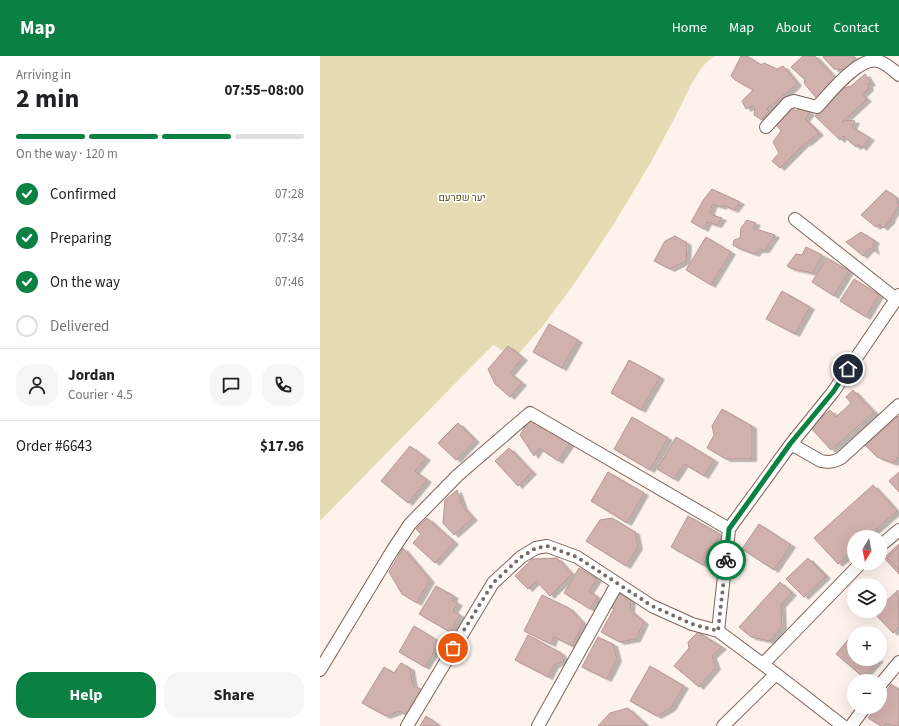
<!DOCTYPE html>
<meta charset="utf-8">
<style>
:root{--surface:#fff;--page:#f6f6f6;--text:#202124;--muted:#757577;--line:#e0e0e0;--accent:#0b8043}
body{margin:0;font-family:"Source Sans 3",Heebo,sans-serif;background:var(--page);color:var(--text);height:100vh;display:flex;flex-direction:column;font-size:15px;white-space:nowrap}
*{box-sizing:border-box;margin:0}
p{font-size:13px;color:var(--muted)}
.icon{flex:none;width:22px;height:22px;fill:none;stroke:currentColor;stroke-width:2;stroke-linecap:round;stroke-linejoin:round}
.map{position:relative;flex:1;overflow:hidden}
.side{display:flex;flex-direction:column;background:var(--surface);width:320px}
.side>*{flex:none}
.needle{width:26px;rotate:190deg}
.controls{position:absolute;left:527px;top:474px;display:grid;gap:8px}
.controls a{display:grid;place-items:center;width:40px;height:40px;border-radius:50%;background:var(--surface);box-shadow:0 4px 16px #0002;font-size:20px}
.pin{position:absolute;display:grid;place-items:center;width:34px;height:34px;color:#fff;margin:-17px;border:2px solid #fff;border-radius:50%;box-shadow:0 1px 4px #0007}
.courier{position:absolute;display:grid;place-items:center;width:40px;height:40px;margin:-20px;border:3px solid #0b8043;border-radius:50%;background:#fff;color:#222;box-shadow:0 1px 5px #0007}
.headline em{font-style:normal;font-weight:700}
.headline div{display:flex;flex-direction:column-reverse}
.headline{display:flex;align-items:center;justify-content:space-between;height:68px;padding:0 16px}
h1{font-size:26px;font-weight:700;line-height:30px}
.bar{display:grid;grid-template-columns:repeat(4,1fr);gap:6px 4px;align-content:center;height:48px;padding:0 16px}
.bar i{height:5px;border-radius:3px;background:var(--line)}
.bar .on{background:var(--accent)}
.bar p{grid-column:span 4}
.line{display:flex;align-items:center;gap:10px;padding:0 16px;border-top:1px solid var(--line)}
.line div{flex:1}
.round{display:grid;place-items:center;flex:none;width:42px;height:42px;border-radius:16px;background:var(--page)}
ol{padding:0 16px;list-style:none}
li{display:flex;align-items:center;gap:12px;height:44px}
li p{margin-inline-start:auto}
li .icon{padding:4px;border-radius:50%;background:var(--accent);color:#fff;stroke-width:4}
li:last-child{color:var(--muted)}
li i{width:22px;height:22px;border:2px solid var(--line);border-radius:50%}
.cta{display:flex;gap:8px;margin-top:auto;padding:8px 16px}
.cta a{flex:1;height:46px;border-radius:16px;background:var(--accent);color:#fff;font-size:16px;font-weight:700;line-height:46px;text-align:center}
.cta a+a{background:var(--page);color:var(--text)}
header{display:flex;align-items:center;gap:24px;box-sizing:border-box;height:56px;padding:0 20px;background:var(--accent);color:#fff}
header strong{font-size:19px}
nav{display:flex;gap:22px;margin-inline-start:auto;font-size:14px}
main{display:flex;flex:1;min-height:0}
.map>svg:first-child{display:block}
</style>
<header>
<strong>Map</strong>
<nav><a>Home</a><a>Map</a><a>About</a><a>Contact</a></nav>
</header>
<main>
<section class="side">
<div class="headline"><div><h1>2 min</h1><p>Arriving in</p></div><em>07:55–08:00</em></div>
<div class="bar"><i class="on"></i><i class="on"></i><i class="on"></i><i></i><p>On the way · 120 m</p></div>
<ol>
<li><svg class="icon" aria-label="check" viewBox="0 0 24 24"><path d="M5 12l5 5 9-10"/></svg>Confirmed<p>07:28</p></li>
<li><svg class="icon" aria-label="check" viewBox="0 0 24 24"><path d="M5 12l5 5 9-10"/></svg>Preparing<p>07:34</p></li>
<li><svg class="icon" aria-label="check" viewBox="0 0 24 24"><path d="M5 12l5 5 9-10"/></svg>On the way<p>07:46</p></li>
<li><i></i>Delivered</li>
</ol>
<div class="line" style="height:72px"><a class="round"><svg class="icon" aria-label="person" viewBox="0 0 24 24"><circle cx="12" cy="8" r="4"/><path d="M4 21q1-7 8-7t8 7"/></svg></a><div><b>Jordan</b><p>Courier · 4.5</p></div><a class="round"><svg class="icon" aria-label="chat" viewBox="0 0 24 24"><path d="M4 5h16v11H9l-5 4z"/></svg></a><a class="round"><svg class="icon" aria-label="phone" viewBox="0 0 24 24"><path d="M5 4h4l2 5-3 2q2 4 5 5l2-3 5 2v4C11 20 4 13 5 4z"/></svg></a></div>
<div class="line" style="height:52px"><div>Order #6643</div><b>$17.96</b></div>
<div class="cta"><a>Help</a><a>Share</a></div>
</section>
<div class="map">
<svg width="579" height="670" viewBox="0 0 579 670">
<defs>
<filter id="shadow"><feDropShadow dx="4.5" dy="2.5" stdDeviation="0" flood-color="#0004"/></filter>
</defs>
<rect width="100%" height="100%" fill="#fef2ec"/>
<path fill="#e5dcb3" d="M 0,0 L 394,0 L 382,11 L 372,27 L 354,63 L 331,106 L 295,166 L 257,224 L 222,271 L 195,302 L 173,289 L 0,465 Z"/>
<path fill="#d1b1ae" stroke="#b69794" filter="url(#shadow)" d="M 421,0 L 427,0 L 441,9 L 444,7 L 457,13 L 463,10 L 477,27 L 474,31 L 447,53 L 449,55 L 442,64 L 434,59 L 435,52 L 432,50 L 426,53 L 422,45 L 433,34 L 415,24 L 411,20 Z
M 483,0 L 495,0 L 516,23 L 497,43 L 484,27 L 485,24 L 471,11 Z
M 504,0 L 533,0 L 536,2 L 525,14 L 514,13 L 503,1 Z
M 545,18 L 551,27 L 548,28 L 549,32 L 542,39 L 547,43 L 522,66 L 528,64 L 535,65 L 532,71 L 550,82 L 542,92 L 539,89 L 536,91 L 523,80 L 520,84 L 495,60 L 501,53 L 504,53 L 520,33 L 531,30 Z
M 482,50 L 490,57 L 485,63 L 499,77 L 487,87 L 485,87 L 460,112 L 452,105 L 459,97 L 453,86 L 461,75 L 455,67 L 471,52 L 476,55 Z
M 392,133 L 420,146 L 414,154 L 403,149 L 402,151 L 393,148 L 390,155 L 392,159 L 402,162 L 397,169 L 387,166 L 384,173 L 371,166 L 384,143 Z
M 566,134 L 578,143 L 577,147 L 579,149 L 570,163 L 571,164 L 563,172 L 559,168 L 556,171 L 541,159 Z
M 427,164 L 436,167 L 433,172 L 455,179 L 445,194 L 438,194 L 435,198 L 418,192 L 413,189 L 414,184 L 420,182 L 421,172 Z
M 541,176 L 555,185 L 553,189 L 555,196 L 550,192 L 543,200 L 526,186 Z
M 355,180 L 367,187 L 366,205 L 350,213 L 334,205 L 345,185 Z
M 386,181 L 411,196 L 391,229 L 366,214 Z
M 486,191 L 502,199 L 493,217 L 470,212 L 467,210 L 476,198 L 482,199 Z
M 507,202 L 529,215 L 514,240 L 492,226 Z
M 534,223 L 559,239 L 546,261 L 520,245 Z
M 462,235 L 490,251 L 475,278 L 446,263 Z
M 229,268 L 258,284 L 242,312 L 213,296 Z
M 188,290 L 203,302 L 190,317 L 202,327 L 190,341 L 175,328 L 168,313 Z
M 309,304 L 340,321 L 321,354 L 291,337 Z
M 533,334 L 554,356 L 511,394 L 490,371 L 510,354 L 516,361 L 531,347 L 526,341 Z
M 402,353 L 432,370 L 432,403 L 406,403 L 387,392 L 394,379 L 392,370 Z
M 578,360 L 579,362 L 579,401 L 573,407 L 557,401 L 545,389 Z
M 211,361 L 250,387 L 238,405 L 219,392 L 214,400 L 200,379 Z
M 312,361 L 348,382 L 330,414 L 294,393 Z
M 138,367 L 155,384 L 136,404 L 118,387 Z
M 356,381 L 394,404 L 384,420 L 364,408 L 354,423 L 337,413 Z
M 90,390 L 106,402 L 95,415 L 107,424 L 88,447 L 61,425 Z
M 189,392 L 212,416 L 198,430 L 175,405 Z
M 288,416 L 324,437 L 307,467 L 271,445 Z
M 579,416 L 579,436 L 569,425 Z
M 553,429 L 577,455 L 548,481 L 534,481 L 534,494 L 518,508 L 494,482 Z
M 137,434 L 143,451 L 153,462 L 134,479 L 123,467 L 125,444 Z
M 368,460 L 400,478 L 383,509 L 351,491 Z
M 107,462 L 134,486 L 115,507 L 93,487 L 101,478 L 96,473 Z
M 292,462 L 315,476 L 318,491 L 306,510 L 266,485 L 280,464 Z
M 439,468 L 471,489 L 454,514 L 422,493 Z
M 579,488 L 579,518 L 564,502 Z
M 579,491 L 579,514 L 567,502 Z
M 83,492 L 110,524 L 97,547 L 82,538 L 69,516 Z
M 237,502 L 252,518 L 230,540 L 216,525 L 208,533 L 195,520 L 212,503 Z
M 488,502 L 506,520 L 484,541 L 466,523 Z
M 259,512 L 277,523 L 269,535 L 278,541 L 270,553 L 244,537 Z
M 460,526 L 472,537 L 461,549 L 462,570 L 450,585 L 431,581 L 419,571 Z
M 116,530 L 134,540 L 132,544 L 138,547 L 133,555 L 140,559 L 130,576 L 99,558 Z
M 578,534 L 579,571 L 573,577 L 554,557 L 556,555 L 560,555 L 560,551 Z
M 297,536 L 311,544 L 310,554 L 324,566 L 316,583 L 300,586 L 281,576 L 294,553 L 289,550 Z
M 222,539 L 249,552 L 263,567 L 252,590 L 234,581 L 231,588 L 204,575 Z
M 94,570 L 120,586 L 105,611 L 79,596 Z
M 378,576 L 402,591 L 392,600 L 396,611 L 379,631 L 354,610 L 369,592 L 368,586 Z
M 533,578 L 534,603 L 559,603 L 543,621 L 516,598 Z
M 208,579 L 241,597 L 244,605 L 234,609 L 228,621 L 195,604 Z
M 278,581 L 293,588 L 297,603 L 287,623 L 262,611 Z
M 81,607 L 90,612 L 93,629 L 102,634 L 86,659 L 79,655 L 66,660 L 42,647 L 64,611 L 74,617 Z
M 330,610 L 364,630 L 351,652 L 337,660 L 310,645 Z
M 571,628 L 579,634 L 579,670 L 572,670 L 567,667 L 564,670 L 561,670 L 548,662 L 556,651 L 560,651 L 560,645 Z
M 308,652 L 327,670 L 278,670 L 290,657 Z
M 106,660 L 120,670 L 100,670 Z"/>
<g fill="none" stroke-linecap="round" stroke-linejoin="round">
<defs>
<path id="minor" d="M 446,71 L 468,47 L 474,45 L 497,51 C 509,38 539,0 558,5 C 566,7 573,14 579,19
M 475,163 L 576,243
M 471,388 L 501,405 C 509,407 514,406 521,402 L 579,349
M 560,490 L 579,474
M 398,575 L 409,473 L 471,388 L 513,336 L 579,239
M 443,608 L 541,507
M 0,614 L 72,495 L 90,468 L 138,419 L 210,357 L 409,473
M 560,629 L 579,606
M 87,670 L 173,527 L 201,501 L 216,492 L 227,490 L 257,501 L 332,550 L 372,568 L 398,575 L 456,618 L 523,670
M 218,670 L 297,528
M 403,670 L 456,618
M 531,670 L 545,651"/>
</defs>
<use href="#minor" stroke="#7d6458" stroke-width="14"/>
<use href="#minor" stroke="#fff" stroke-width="12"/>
</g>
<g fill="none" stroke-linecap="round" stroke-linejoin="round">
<path stroke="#766b65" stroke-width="4" stroke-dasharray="0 7.2" d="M 133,592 L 173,527 L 201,501 L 216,492 L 227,490 L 257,501 L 332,550 L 372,568 L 398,575 L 406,504"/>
<path stroke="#0b8043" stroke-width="5" d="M 406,504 L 409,473 L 470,388 L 513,336 L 528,313"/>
</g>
<g text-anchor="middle" stroke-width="3.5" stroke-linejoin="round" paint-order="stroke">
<g font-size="10" fill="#584d13" stroke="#fff">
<text x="142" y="145">יער שפרעם</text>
</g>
</g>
</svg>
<div class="controls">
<a><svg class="needle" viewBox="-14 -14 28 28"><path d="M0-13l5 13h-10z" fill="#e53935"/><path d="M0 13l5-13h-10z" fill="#757577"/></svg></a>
<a><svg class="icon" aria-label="layers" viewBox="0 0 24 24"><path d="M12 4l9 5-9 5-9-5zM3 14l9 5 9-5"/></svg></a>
<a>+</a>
<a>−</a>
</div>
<div class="pin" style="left:133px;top:592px;background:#ea580c"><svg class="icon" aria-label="bag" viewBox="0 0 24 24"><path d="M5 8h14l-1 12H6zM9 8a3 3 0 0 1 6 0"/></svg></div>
<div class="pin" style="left:528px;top:313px;background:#1f2937"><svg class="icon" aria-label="home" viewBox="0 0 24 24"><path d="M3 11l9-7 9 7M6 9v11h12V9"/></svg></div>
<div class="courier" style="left:406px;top:504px"><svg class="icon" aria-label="bike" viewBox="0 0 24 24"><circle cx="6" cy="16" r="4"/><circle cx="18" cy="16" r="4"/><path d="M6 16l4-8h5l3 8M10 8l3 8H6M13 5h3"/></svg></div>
</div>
</main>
